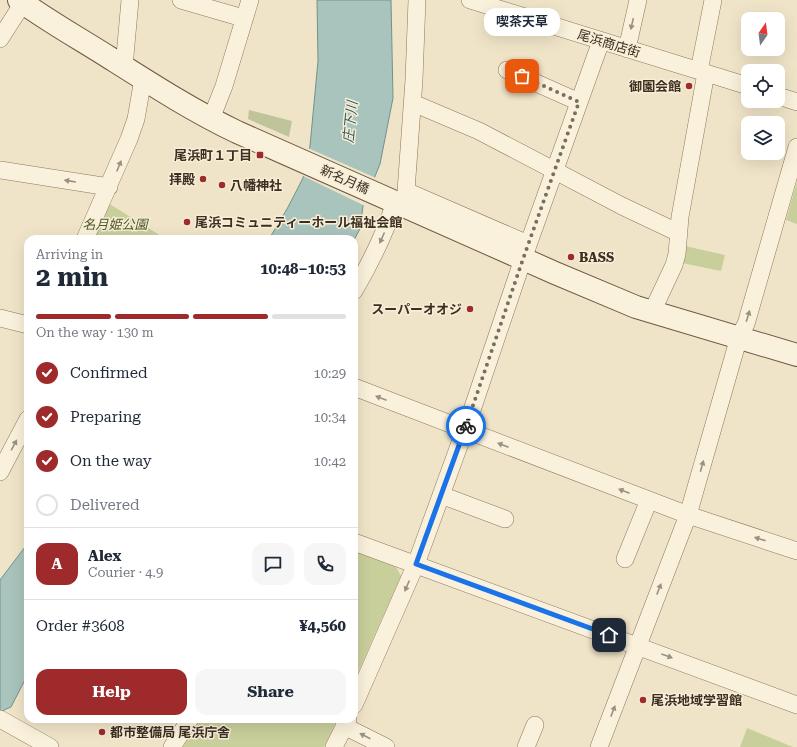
<!DOCTYPE html>
<meta charset="utf-8">
<style>
:root{--surface:#fff;--page:#f6f6f7;--text:#1f2937;--muted:#747a83;--line:#e0e1e3;--accent:#9e2a2b}
body{margin:0;font-family:"Roboto Serif","Noto Sans JP",serif;background:var(--page);color:var(--text);height:100vh;display:flex;flex-direction:column;font-size:15px;white-space:nowrap}
*{box-sizing:border-box;margin:0}
p{font-size:13px;color:var(--muted)}
.icon{flex:none;width:22px;height:22px;fill:none;stroke:currentColor;stroke-width:2;stroke-linecap:round;stroke-linejoin:round}
.map{position:relative;flex:1;overflow:hidden}
.drawer{position:absolute;left:24px;top:235px;width:334px;height:488px;display:flex;flex-direction:column;background:var(--surface);border-radius:12px;box-shadow:0 4px 16px #0002}
.drawer>*{flex:none}
.needle{width:26px;rotate:14deg}
.controls{position:absolute;left:741px;top:12px;display:grid;gap:8px}
.controls a{display:grid;place-items:center;width:44px;height:44px;border-radius:8px;background:var(--surface);box-shadow:0 4px 16px #0002;font-size:20px}
.pin{position:absolute;display:grid;place-items:center;width:34px;height:34px;color:#fff;margin:-17px;border-radius:8px;box-shadow:0 2px 6px #0006}
.courier{position:absolute;display:grid;place-items:center;width:40px;height:40px;margin:-20px;border:3px solid #1a73e8;border-radius:50%;background:#fff;color:#222;box-shadow:0 1px 5px #0007}
.bubble{position:absolute;height:28px;border-radius:12px;background:var(--surface);box-shadow:0 4px 16px #0002;font-size:13px;font-weight:700;line-height:28px;text-align:center}
.headline em{font-style:normal;font-weight:700}
.headline div{display:flex;flex-direction:column-reverse}
.headline{display:flex;align-items:center;justify-content:space-between;height:68px;padding:0 12px}
h1{font-size:26px;font-weight:700;line-height:30px}
.bar{display:grid;grid-template-columns:repeat(4,1fr);gap:6px 4px;align-content:center;height:48px;padding:0 12px}
.bar i{height:5px;border-radius:3px;background:var(--line)}
.bar .selected{background:var(--accent)}
.bar p{grid-column:span 4}
.line{display:flex;align-items:center;gap:10px;padding:0 12px;border-top:1px solid var(--line)}
.line div{flex:1}
.round{display:grid;place-items:center;flex:none;width:42px;height:42px;border-radius:12px;background:var(--page)}
ol{padding:0 12px;list-style:none}
li{display:flex;align-items:center;gap:12px;height:44px}
li p{margin-inline-start:auto}
li .icon{padding:4px;border-radius:50%;background:var(--accent);color:#fff;stroke-width:4}
li:last-child{color:var(--muted)}
li i{width:22px;height:22px;border:2px solid var(--line);border-radius:50%}
.primary-button{display:flex;gap:8px;margin-top:auto;padding:8px 12px}
.primary-button a{flex:1;height:46px;border-radius:12px;background:var(--accent);color:#fff;font-size:16px;font-weight:700;line-height:46px;text-align:center}
.primary-button a+a{background:var(--page);color:var(--text)}
.map>svg:first-child{display:block}
</style>
<div class="map">
<svg width="797" height="747" viewBox="0 0 797 747">
<rect width="100%" height="100%" fill="#f0e4c8"/>
<path fill="#c9cf9b" d="M 797,182 L 797,224 L 786,220 Z
M 108,203 L 166,239 L 94,239 Z
M 685,246 L 725,255 L 721,271 L 682,263 Z
M 354,551 L 396,567 L 401,576 L 354,681 Z
M 201,719 L 337,719 L 324,747 L 183,747 Z
M 747,728 L 793,747 L 740,747 Z"/>
<path fill="#bfc49a" d="M 249,110 L 292,121 L 289,137 L 248,119 Z"/>
<path fill="#a9c4bc" stroke="#6f938a" d="M 317,0 L 391,0 L 393,98 L 380,164 L 363,206 L 360,229 L 354,240 L 269,239 L 287,209 L 303,178 L 310,146 L 318,61 Z
M 28,543 L 28,674 L 11,707 L 4,710 L 0,715 L 0,580 Z"/>
<path fill="#f0e4c8" d="M 308,148 L 376,178 L 365,206 L 301,175 Z"/>
<g fill="none" stroke-linecap="round" stroke-linejoin="round">
<defs>
<path id="street" d="M 181,0 L 243,18
M 417,0 L 414,80 L 406,191 L 528,244
M 470,0 L 748,86
M 0,39 L 23,3
M 627,49 L 638,0
M 124,67 L 130,0
M 507,70 L 579,102
M 699,71 L 713,0
M 778,96 L 797,102
M 413,103 L 479,131 L 622,206 L 679,233
M 211,119 L 224,86 L 250,0
M 0,170 L 109,187
M 85,239 L 129,139 L 136,119 L 143,79
M 354,291 C 371,262 385,234 395,202
M 652,312 L 674,265 L 677,254 L 680,217 L 706,73
M 0,318 L 28,325
M 354,387 L 688,515 L 797,551
M 0,472 L 28,419
M 441,495 L 505,519
M 354,542 L 797,705
M 625,559 L 649,500
M 354,705 L 416,564 L 472,410 L 523,259 L 601,41
M 0,719 L 50,747
M 344,726 L 386,747
M 172,747 L 190,719
M 334,747 L 348,719
M 526,747 L 535,725
M 599,747 L 688,515 L 739,337 L 746,324 L 797,147"/>
<path id="secondary" d="M 19,0 C 48,21 80,39 110,58 C 151,84 193,111 237,132 L 555,273 L 636,307 L 797,355"/>
</defs>
<use href="#street" stroke="#8d765c" stroke-width="18"/>
<use href="#secondary" stroke="#6f573f" stroke-width="24"/>
<use href="#street" stroke="#faf1dc" stroke-width="17"/>
<use href="#secondary" stroke="#faf1dc" stroke-width="22"/>
</g>
<defs><path id="oneway-solid" d="M-6-.8H1V-3.2L6.5 0L1 3.2V.8H-6Z"/></defs>
<g fill="#9c907e">
<use href="#oneway-solid" transform="translate(632 24) rotate(103)"/>
<use href="#oneway-solid" transform="translate(119 166) rotate(-68)"/>
<use href="#oneway-solid" transform="translate(70 181) rotate(-171)"/>
<use href="#oneway-solid" transform="translate(382 238) rotate(114)"/>
<use href="#oneway-solid" transform="translate(748 316) rotate(-73)"/>
<use href="#oneway-solid" transform="translate(381 398) rotate(-159)"/>
<use href="#oneway-solid" transform="translate(14 445) rotate(-62)"/>
<use href="#oneway-solid" transform="translate(503 445) rotate(-159)"/>
<use href="#oneway-solid" transform="translate(702 466) rotate(-74)"/>
<use href="#oneway-solid" transform="translate(624 491) rotate(-159)"/>
<use href="#oneway-solid" transform="translate(760 539) rotate(-162)"/>
<use href="#oneway-solid" transform="translate(407 586) rotate(113)"/>
<use href="#oneway-solid" transform="translate(659 589) rotate(-69)"/>
<use href="#oneway-solid" transform="translate(667 656) rotate(20)"/>
<use href="#oneway-solid" transform="translate(613 711) rotate(-69)"/>
<use href="#oneway-solid" transform="translate(365 736) rotate(-153)"/>
</g>
<g fill="none" stroke-linecap="round" stroke-linejoin="round">
<path stroke="#7c6e5b" stroke-width="4" stroke-dasharray="0 7.2" d="M 466,426 L 523,259 L 579,102 L 522,76"/>
<path stroke="#1a73e8" stroke-width="5" d="M 466,426 L 416,564 L 609,635"/>
</g>
<g fill="#9e2a2b" stroke="#f7eed8" stroke-width="1.5">
<circle cx="689" cy="86" r="4"/>
<rect x="256" y="151" width="8" height="8" rx="2"/>
<circle cx="203" cy="179" r="4"/>
<circle cx="222" cy="185" r="4"/>
<circle cx="187" cy="222" r="4"/>
<circle cx="571" cy="257" r="4"/>
<circle cx="470" cy="309" r="4"/>
<circle cx="643" cy="700" r="4"/>
<circle cx="102" cy="732" r="4"/>
</g>
<g text-anchor="middle" stroke-width="3" stroke-linejoin="round" paint-order="stroke">
<g font-size="13" fill="#3d2e20" stroke="#f7eed8">
<text transform="translate(609 43) rotate(17)" y="5">尾浜商店街</text>
<text transform="translate(345 179) rotate(24)" y="5">新名月橋</text>
</g>
<g font-size="13" font-weight="bold" fill="#3d2e20" stroke="#f7eed8" text-anchor="start">
<text x="681" y="91" text-anchor="end">御園会館</text>
<text x="252" y="160" text-anchor="end">尾浜町１丁目</text>
<text x="195" y="184" text-anchor="end">拝殿</text>
<text x="230" y="190">八幡神社</text>
<text x="195" y="227">尾浜コミュニティーホール福祉会館</text>
<text x="579" y="262">BASS</text>
<text x="462" y="314" text-anchor="end">スーパーオオジ</text>
<text x="651" y="705">尾浜地域学習館</text>
<text x="110" y="737">都市整備局 尾浜庁舎</text>
</g>
<g font-size="13" font-style="italic" fill="#4d5a26" stroke="#f7eed8">
<text x="115" y="229">名月姫公園</text>
</g>
<g font-size="14" font-style="italic" fill="#2f5d5a" stroke="#f7eed8">
<text transform="translate(350 122) rotate(-84)" y="5">庄下川</text>
</g>
</g>
</svg>
<div class="controls">
<a><svg class="needle" viewBox="-14 -14 28 28"><path d="M0-13l5 13h-10z" fill="#e53935"/><path d="M0 13l5-13h-10z" fill="#747a83"/></svg></a>
<a><svg class="icon" aria-label="locate" viewBox="0 0 24 24"><circle cx="12" cy="12" r="6"/><path d="M12 2v4M12 18v4M2 12h4M18 12h4"/></svg></a>
<a><svg class="icon" aria-label="layers" viewBox="0 0 24 24"><path d="M12 4l9 5-9 5-9-5zM3 14l9 5 9-5"/></svg></a>
</div>
<div class="pin" style="left:522px;top:76px;background:#ea580c"><svg class="icon" aria-label="bag" viewBox="0 0 24 24"><path d="M5 8h14l-1 12H6zM9 8a3 3 0 0 1 6 0"/></svg></div>
<div class="pin" style="left:609px;top:635px;background:#1f2937"><svg class="icon" aria-label="home" viewBox="0 0 24 24"><path d="M3 11l9-7 9 7M6 9v11h12V9"/></svg></div>
<div class="courier" style="left:466px;top:426px"><svg class="icon" aria-label="bike" viewBox="0 0 24 24"><circle cx="6" cy="16" r="4"/><circle cx="18" cy="16" r="4"/><path d="M6 16l4-8h5l3 8M10 8l3 8H6M13 5h3"/></svg></div>
<div class="bubble" style="left:484px;top:8px;width:76px">喫茶天草</div>
<section class="drawer">
<div class="headline"><div><h1>2 min</h1><p>Arriving in</p></div><em>10:48–10:53</em></div>
<div class="bar"><i class="selected"></i><i class="selected"></i><i class="selected"></i><i></i><p>On the way · 130 m</p></div>
<ol>
<li><svg class="icon" aria-label="check" viewBox="0 0 24 24"><path d="M5 12l5 5 9-10"/></svg>Confirmed<p>10:29</p></li>
<li><svg class="icon" aria-label="check" viewBox="0 0 24 24"><path d="M5 12l5 5 9-10"/></svg>Preparing<p>10:34</p></li>
<li><svg class="icon" aria-label="check" viewBox="0 0 24 24"><path d="M5 12l5 5 9-10"/></svg>On the way<p>10:42</p></li>
<li><i></i>Delivered</li>
</ol>
<div class="line" style="height:72px"><b class="round" style="background:var(--accent);color:#fff">A</b><div><b>Alex</b><p>Courier · 4.9</p></div><a class="round"><svg class="icon" aria-label="chat" viewBox="0 0 24 24"><path d="M4 5h16v11H9l-5 4z"/></svg></a><a class="round"><svg class="icon" aria-label="phone" viewBox="0 0 24 24"><path d="M5 4h4l2 5-3 2q2 4 5 5l2-3 5 2v4C11 20 4 13 5 4z"/></svg></a></div>
<div class="line" style="height:52px"><div>Order #3608</div><b>¥4,560</b></div>
<div class="primary-button"><a>Help</a><a>Share</a></div>
</section>
</div>
